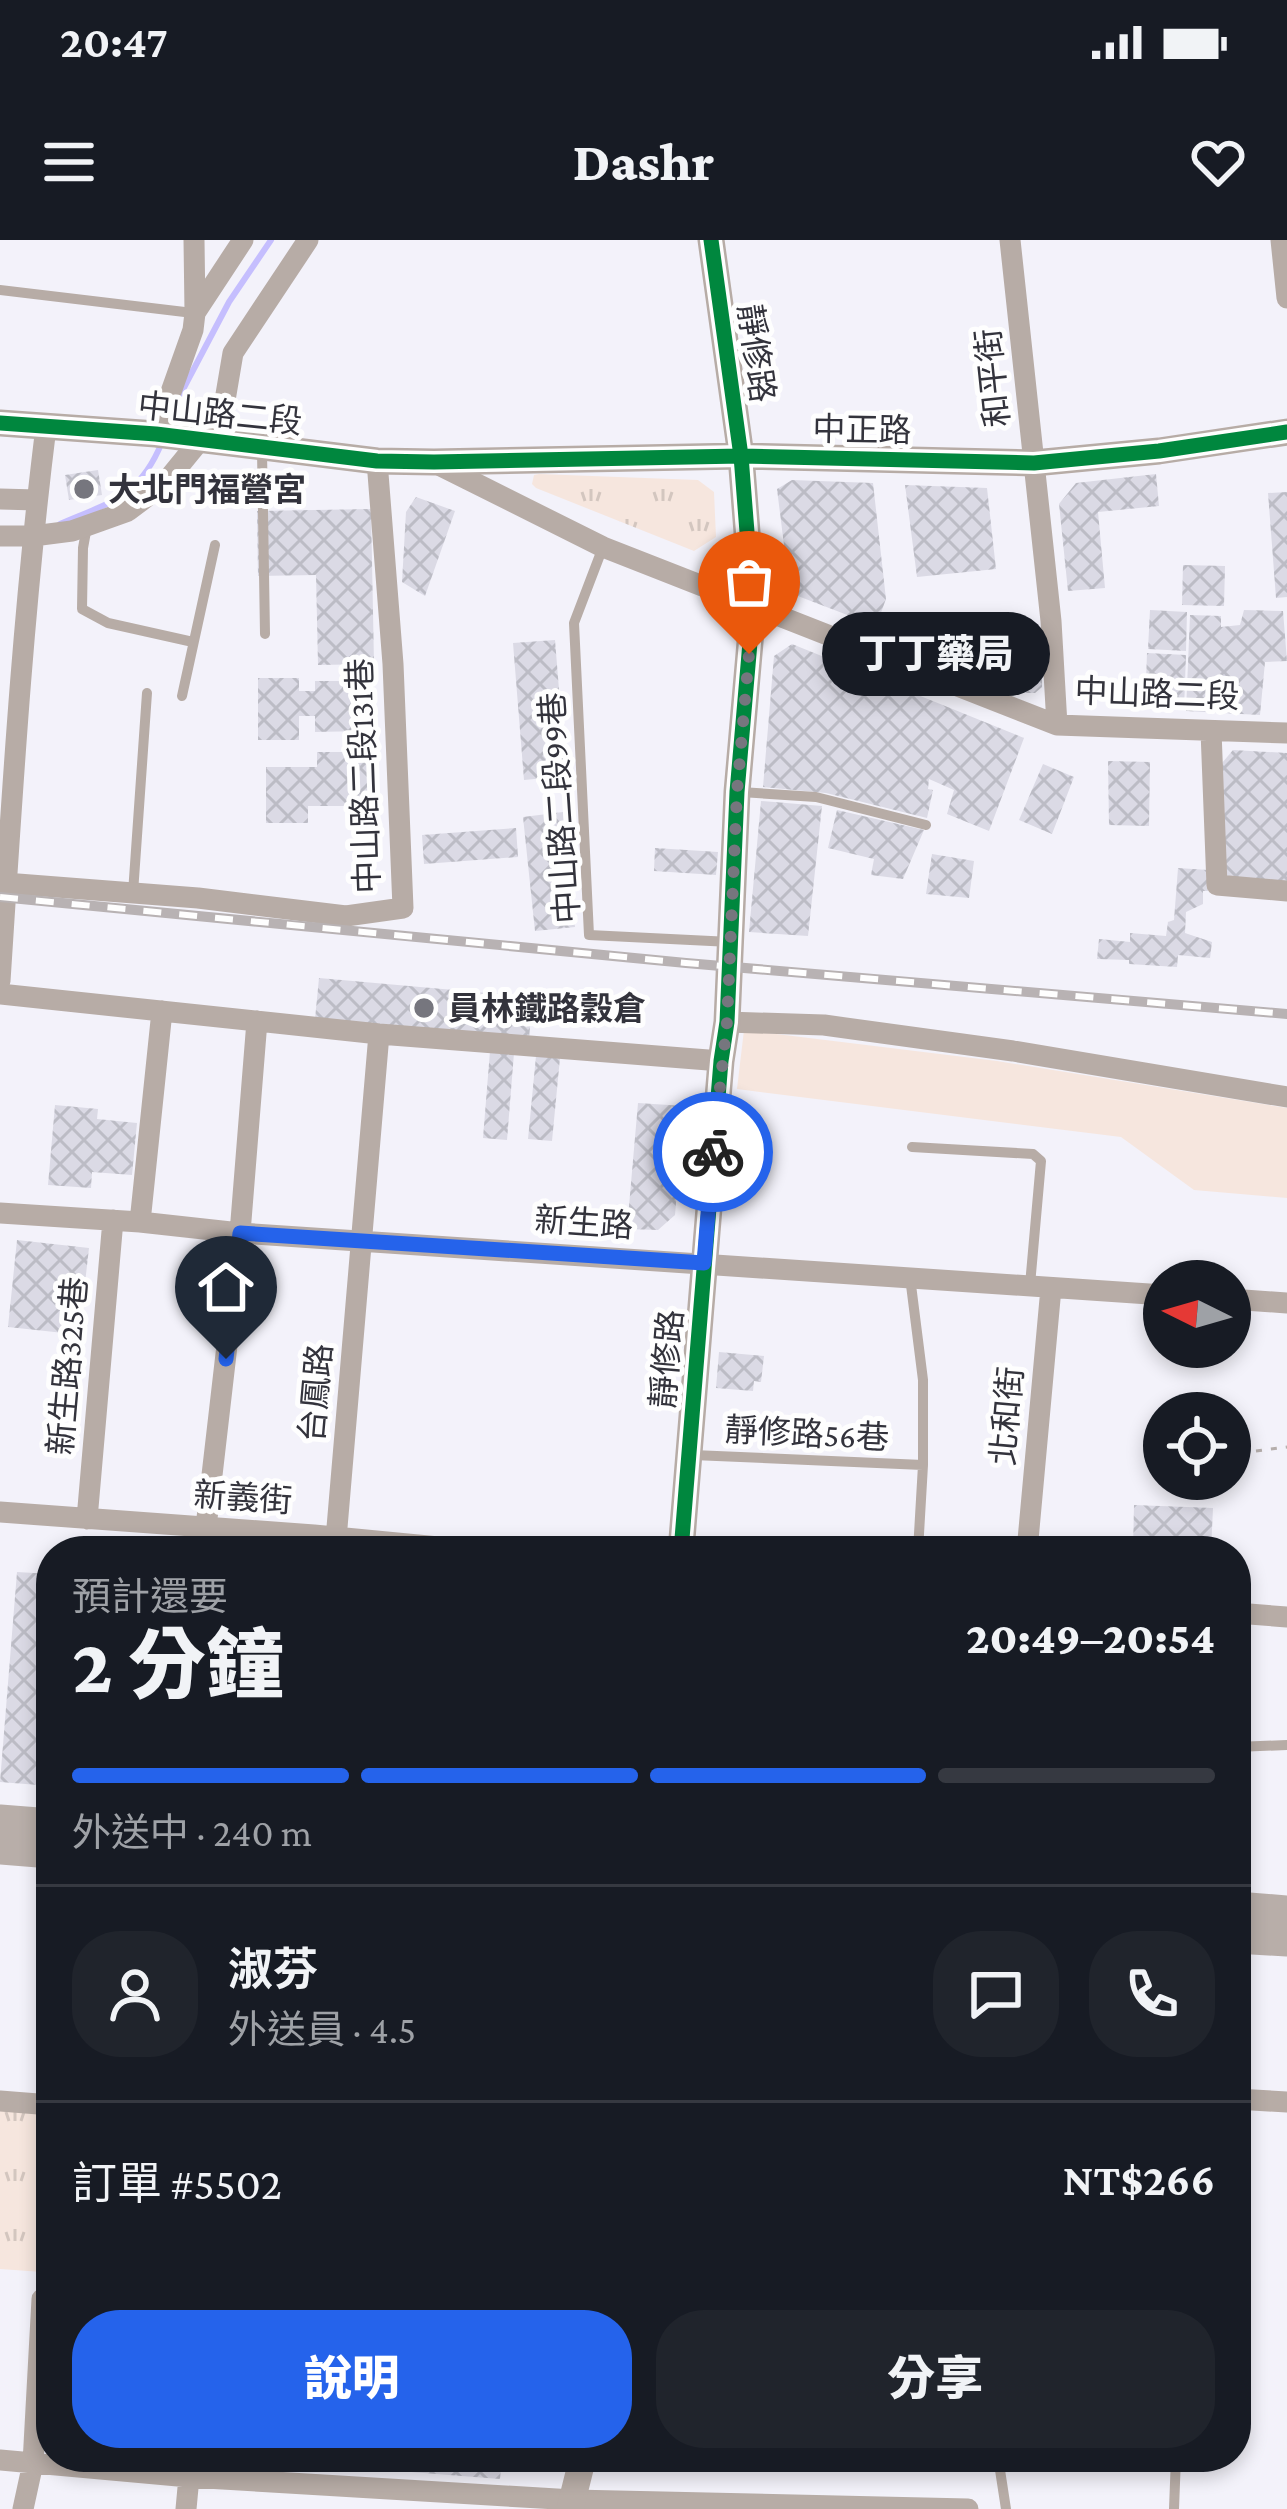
<!DOCTYPE html>
<html lang="zh-TW">
<meta charset="utf-8">
<style>
:root{--surface:#171b24;--page:#20242c;--text:#f1f3f6;--muted:#9ea1a6;--line:#363941;--accent:#2563eb}
body{margin:0;font-family:"Crimson Pro","Noto Sans TC",serif;background:var(--page);color:var(--text);height:100vh;display:flex;flex-direction:column;font-size:45px;white-space:nowrap}
*{box-sizing:border-box;margin:0}
p{font-size:39px;color:var(--muted)}
.icon{flex:none;width:66px;height:66px;fill:none;stroke:currentColor;stroke-width:2;stroke-linecap:round;stroke-linejoin:round}
.map{position:relative;flex:1;overflow:hidden}
.sheet{position:absolute;left:36px;top:1296px;width:1215px;height:936px;display:flex;flex-direction:column;background:var(--surface);border-radius:48px;box-shadow:0 6px 18px #0003}
.sheet>*{flex:none}
.needle{width:78px;rotate:275deg}
.tools{position:absolute;left:1143px;top:1020px;display:grid;gap:24px}
.tools a{display:grid;place-items:center;width:108px;height:108px;border-radius:50%;background:var(--surface);box-shadow:0 6px 18px #0003;font-size:60px}
.pin{position:absolute;display:grid;place-items:center;width:102px;height:102px;color:#fff;margin:-123px -51px;border-radius:50% 50% 50% 0;rotate:-45deg;box-shadow:0 0 12px #0007}
.pin .icon{rotate:45deg}
.courier{position:absolute;display:grid;place-items:center;width:120px;height:120px;margin:-60px;border:9px solid #2563eb;border-radius:50%;background:#fff;color:#222;box-shadow:0 3px 15px #0007}
.bubble{position:absolute;height:84px;border-radius:42px;background:var(--surface);box-shadow:0 6px 18px #0003;font-size:39px;font-weight:800;line-height:84px;text-align:center}
.overview em{font-style:normal;font-weight:800}
.overview div{display:flex;flex-direction:column-reverse}
.overview{display:flex;align-items:center;justify-content:space-between;height:204px;padding:0 36px}
h1{font-size:78px;font-weight:800;line-height:90px}
.bar{display:grid;grid-template-columns:repeat(4,1fr);gap:18px 12px;align-content:center;height:144px;padding:0 36px}
.bar i{height:15px;border-radius:9px;background:var(--line)}
.bar .on{background:var(--accent)}
.bar p{grid-column:span 4}
.line{display:flex;align-items:center;gap:30px;padding:0 36px;border-top:3px solid var(--line)}
.line div{flex:1}
.round{display:grid;place-items:center;flex:none;width:126px;height:126px;border-radius:48px;background:var(--page)}
.action{display:flex;gap:24px;margin-top:auto;padding:24px 36px}
.action a{flex:1;height:138px;border-radius:48px;background:var(--accent);color:#fff;font-size:48px;font-weight:800;line-height:138px;text-align:center}
.action a+a{background:var(--page);color:var(--text)}
.status{display:flex;justify-content:space-between;align-items:center;height:84px;padding:0 60px;background:var(--surface);direction:ltr}
.status svg{height:33px;fill:currentColor}
header{display:flex;justify-content:space-between;align-items:center;height:156px;padding:0 36px;background:var(--surface);font-size:54px;font-weight:800}
.map>svg:first-child{display:block}
</style>
<div class="status"><b>20:47</b><svg viewBox="0 0 49 12"><path d="M0 12V9h3v3zM5 12V6h3v6zM10 12V3h3v9zM15 12V0h3v12zM26 1h20v11H26zM47 4h2v5h-2z"/></svg></div>
<header><svg class="icon" aria-label="menu" viewBox="0 0 24 24"><path d="M4 6h16M4 12h16M4 18h16"/></svg>Dashr<svg class="icon" aria-label="heart" viewBox="0 0 24 24"><path d="M12 20l-8-8c-3-5 5-10 8-4 3-6 11-1 8 4z"/></svg></header>
<div class="map">
<svg width="1287" height="2269" viewBox="0 0 1287 2269">
<defs>
<pattern id="park-tufts" width="24" height="20" patternUnits="userSpaceOnUse" patternTransform="scale(3)"><rect width="24" height="20" fill="#f6e6de"/><path d="M3 7l-1-3M5 7V3M7 7l1-3M15 17l-1-3M17 17v-4M19 17l1-3" fill="none" stroke="#d3c6bf"/></pattern>
<pattern id="building-cross-hatch" width="8" height="8" patternUnits="userSpaceOnUse" patternTransform="scale(3)"><rect width="8" height="8" fill="#dbdae5"/><path d="M0 0l8 8M0 8l8-8" fill="none" stroke="#bcbcc5"/></pattern>
</defs>
<rect width="100%" height="100%" fill="#f3f2fa"/>
<path fill="#f6e6de" d="M 744,790 L 997,821 L 1287,868 L 1287,958 L 1194,950 L 1121,897 L 737,849 Z"/>
<path fill="url(#park-tufts)" d="M 539,234 L 698,240 L 714,252 L 716,297 L 694,311 L 536,248 L 532,244 L 534,235 Z
M 0,1867 L 45,1872 L 42,2032 L 0,2029 Z"/>
<g fill="none" stroke-linecap="round" stroke-linejoin="round">
<path stroke="#c5befe" stroke-width="6" d="M 179,157 L 229,62 L 271,0
M 60,284 C 109,263 140,257 162,202"/>
</g>
<path fill="url(#building-cross-hatch)" d="M 98,230 L 102,255 L 69,260 L 65,235 Z
M 1156,234 L 1159,266 L 1098,272 L 1105,348 L 1068,351 L 1059,264 L 1076,243 Z
M 792,240 L 873,243 L 886,359 L 876,386 L 790,353 L 777,249 Z
M 905,245 L 987,248 L 996,329 L 917,337 Z
M 1287,252 L 1287,357 L 1276,358 L 1268,253 Z
M 416,257 L 455,271 L 425,356 L 402,342 L 406,272 Z
M 371,269 L 374,424 L 318,425 L 316,335 L 258,336 L 257,271 Z
M 1183,325 L 1225,326 L 1224,366 L 1182,365 Z
M 1150,370 L 1187,372 L 1186,411 L 1148,409 Z
M 1244,370 L 1283,371 L 1287,421 L 1265,422 L 1260,475 L 1186,471 L 1190,375 L 1221,376 L 1221,387 L 1240,385 Z
M 1042,387 L 1042,447 L 1035,453 L 1026,453 L 988,439 L 1010,388 Z
M 555,400 L 566,536 L 524,540 L 513,403 Z
M 792,404 L 1024,498 L 989,591 L 947,574 L 954,550 L 929,539 L 928,549 L 933,550 L 927,578 L 826,553 L 763,547 L 774,416 Z
M 1147,413 L 1186,415 L 1184,469 L 1145,468 Z
M 258,438 L 299,438 L 299,451 L 315,451 L 315,441 L 364,441 L 364,491 L 315,492 L 315,476 L 299,476 L 299,500 L 258,500 Z
M 1233,510 L 1287,513 L 1287,646 L 1230,643 L 1222,624 L 1222,523 Z
M 317,512 L 369,512 L 368,566 L 308,566 L 308,583 L 266,583 L 266,527 L 317,527 Z
M 1108,521 L 1150,522 L 1149,586 L 1109,585 Z
M 1043,524 L 1074,537 L 1052,594 L 1019,580 Z
M 761,561 L 822,566 L 808,696 L 749,692 Z
M 837,570 L 924,590 L 903,639 L 871,635 L 874,619 L 828,608 Z
M 563,572 L 575,687 L 535,691 L 523,577 Z
M 516,588 L 518,617 L 424,624 L 422,595 Z
M 655,608 L 718,612 L 716,635 L 654,631 Z
M 932,614 L 974,621 L 969,658 L 926,654 Z
M 1178,628 L 1208,630 L 1208,651 L 1203,651 L 1203,664 L 1186,672 L 1185,693 L 1212,702 L 1210,718 L 1178,715 L 1177,727 L 1129,724 L 1129,720 L 1097,719 L 1099,699 L 1130,702 L 1130,693 L 1166,696 L 1168,682 L 1174,680 Z
M 319,738 L 533,757 L 529,798 L 315,779 Z
M 490,811 L 514,813 L 507,900 L 483,898 Z
M 536,816 L 560,818 L 552,901 L 528,899 Z
M 638,863 L 684,866 L 675,975 L 658,990 L 627,989 Z
M 55,865 L 98,869 L 97,879 L 137,883 L 132,935 L 92,932 L 91,948 L 48,945 Z
M 17,1000 L 89,1008 L 85,1043 L 61,1041 L 60,1053 L 77,1055 L 73,1094 L 8,1087 Z
M 719,1112 L 764,1116 L 761,1142 L 754,1141 L 753,1151 L 716,1148 Z
M 1134,1265 L 1213,1268 L 1211,1311 L 1133,1311 Z
M 17,1332 L 51,1334 L 51,1546 L 0,1542 Z
M 258,2217 L 502,2217 L 500,2239 L 258,2220 Z"/>
<g fill="none" stroke-linecap="round" stroke-linejoin="round">
<path stroke="#b5aeac" stroke-width="3" stroke-dasharray="6 9" stroke-linecap="butt" d="M 1256,1211 L 1287,1207"/>
<path stroke="#b7aca6" stroke-width="10" d="M 0,50 L 193,73
M 262,211 L 265,394
M 87,286 L 83,308 L 82,369 L 108,383 L 193,402
M 603,307 L 574,383 L 589,695 L 731,702
M 182,456 L 215,305
M 741,552 L 816,557 L 926,585
M 133,653 L 147,453
M 912,907 L 1033,914 L 1041,921 L 1030,1045
M 910,1037 L 923,1140 L 923,1225 L 918,1311
M 693,1215 L 923,1225
M 1236,1507 L 1287,1505
M 998,2217 L 1006,2269
M 1174,2269 L 1176,2217"/>
<path stroke="#b7aca6" stroke-width="21" d="M 194,0 L 195,71
M 1010,0 L 1051,381 L 1057,485
M 1281,0 L 1287,58
M 156,194 L 193,90 L 195,73 L 243,0
M 435,223 L 603,307 L 1057,485 L 1287,493
M 0,259 L 37,260
M 0,296 L 33,296 L 72,291 L 128,271 L 165,243 L 223,172 L 233,113 L 308,0
M 1211,491 L 1217,645 L 1287,651
M 5,643 L 198,658 L 346,676 L 403,668 L 393,424 L 377,221
M 0,741 C 12,556 23,371 46,187
M 0,754 L 379,794 L 721,821
M 727,782 L 824,785 L 1013,811 L 1287,857
M 0,973 L 140,982 L 240,993 L 1164,1055
M 140,982 L 162,771
M 1230,1059 L 1287,1063
M 0,1272 L 314,1295 L 480,1311
M 87,1279 L 113,980
M 206,1287 L 240,993 L 257,781
M 335,1311 L 379,794
M 1027,1311 L 1051,1048
M 1236,1373 L 1287,1377
M 1236,1859 L 1287,1862
M 0,1861 L 51,1865
M 0,2220 L 189,2237 L 573,2260 L 968,2269
M 23,2269 L 33,2223 L 42,2059
M 186,2269 L 189,2237"/>
<path stroke="#b7aca6" stroke-width="27" d="M 0,183 L 156,194 L 377,221 L 434,222 L 741,216 L 1034,223 L 1159,211 L 1287,192
M 681,1311 L 721,821 L 727,782 L 737,552 L 753,368 L 741,216 L 711,0
M 570,2269 L 583,2217"/>
<path stroke="#b8aea9" stroke-width="33" d="M 0,1581 L 51,1585
M 0,1608 L 51,1612
M 1236,1668 L 1287,1672
M 1236,1697 L 1287,1700"/>
<defs>
<path id="rail" d="M 0,657 L 686,723 L 1287,774"/>
</defs>
<use href="#rail" stroke="#b8b2b3" stroke-width="10"/>
<use href="#rail" stroke="#fefefe" stroke-width="6" stroke-dasharray="18" stroke-linecap="butt"/>
<defs>
<path id="cycleway" d="M 0,183 L 156,194 L 377,221 L 434,222 L 741,216 L 1034,223 L 1159,211 L 1287,192
M 681,1311 L 721,821 L 727,782 L 737,552 L 753,368 L 741,216 L 711,0"/>
</defs>
<use href="#cycleway" stroke="#fefefe" stroke-width="22"/>
<use href="#cycleway" stroke="#00873e" stroke-width="15"/>
</g>
<g fill="none" stroke-linecap="round" stroke-linejoin="round">
<path stroke="#76767e" stroke-width="12" stroke-dasharray="0 21.6" d="M 713,912 L 727,782 L 737,552 L 749,414"/>
<path stroke="#2563eb" stroke-width="15" d="M 226,1119 L 240,993 L 704,1023 L 713,912"/>
</g>
<g fill="#76767e" stroke="#fefefe" stroke-width="4.5">
<circle cx="84" cy="249" r="12"/>
<circle cx="424" cy="768" r="12"/>
</g>
<g text-anchor="middle" stroke-width="10" stroke-linejoin="round" paint-order="stroke">
<g font-size="33" fill="#33333c" stroke="#fefefe">
<text transform="translate(757 113) rotate(82)" y="12">靜修路</text>
<text transform="translate(992 138) rotate(-96)" y="12">和平街</text>
<text transform="translate(220 173) rotate(6)" y="12">中山路二段</text>
<text transform="translate(862 189) rotate(1)" y="12">中正路</text>
<text transform="translate(1157 453) rotate(2)" y="12">中山路二段</text>
<text transform="translate(363 536) rotate(-92)" y="12">中山路二段131巷</text>
<text transform="translate(559 568) rotate(-94)" y="12">中山路二段99巷</text>
<text transform="translate(584 982) rotate(4)" y="12">新生路</text>
<text transform="translate(666 1119) rotate(-85)" y="12">靜修路</text>
<text transform="translate(67 1126) rotate(-85)" y="12">新生路325巷</text>
<text transform="translate(315 1153) rotate(-85)" y="12">台鳳路</text>
<text transform="translate(1006 1176) rotate(-85)" y="12">北和街</text>
<text transform="translate(807 1193) rotate(3)" y="12">靜修路56巷</text>
<text transform="translate(243 1257) rotate(4)" y="12">新義街</text>
</g>
<g font-size="33" font-weight="bold" fill="#33333c" stroke="#fefefe" text-anchor="start">
<text x="108" y="261">大北門福營宮</text>
<text x="448" y="780">員林鐵路穀倉</text>
</g>
</g>
</svg>
<div class="tools">
<a><svg class="needle" viewBox="-14 -14 28 28"><path d="M0-13l5 13h-10z" fill="#e53935"/><path d="M0 13l5-13h-10z" fill="#9ea1a6"/></svg></a>
<a><svg class="icon" aria-label="locate" viewBox="0 0 24 24"><circle cx="12" cy="12" r="6"/><path d="M12 2v4M12 18v4M2 12h4M18 12h4"/></svg></a>
</div>
<div class="pin" style="left:749px;top:414px;background:#ea580c"><svg class="icon" aria-label="bag" viewBox="0 0 24 24"><path d="M5 8h14l-1 12H6zM9 8a3 3 0 0 1 6 0"/></svg></div>
<div class="pin" style="left:226px;top:1119px;background:#1f2937"><svg class="icon" aria-label="home" viewBox="0 0 24 24"><path d="M3 11l9-7 9 7M6 9v11h12V9"/></svg></div>
<div class="courier" style="left:713px;top:912px"><svg class="icon" aria-label="bike" viewBox="0 0 24 24"><circle cx="6" cy="16" r="4"/><circle cx="18" cy="16" r="4"/><path d="M6 16l4-8h5l3 8M10 8l3 8H6M13 5h3"/></svg></div>
<div class="bubble" style="left:822px;top:372px;width:228px">丁丁藥局</div>
<section class="sheet">
<div class="overview"><div><h1>2 分鐘</h1><p>預計還要</p></div><em>20:49–20:54</em></div>
<div class="bar"><i class="on"></i><i class="on"></i><i class="on"></i><i></i><p>外送中 · 240 m</p></div>
<div class="line" style="height:216px"><a class="round"><svg class="icon" aria-label="person" viewBox="0 0 24 24"><circle cx="12" cy="8" r="4"/><path d="M4 21q1-7 8-7t8 7"/></svg></a><div><b>淑芬</b><p>外送員 · 4.5</p></div><a class="round"><svg class="icon" aria-label="chat" viewBox="0 0 24 24"><path d="M4 5h16v11H9l-5 4z"/></svg></a><a class="round"><svg class="icon" aria-label="phone" viewBox="0 0 24 24"><path d="M5 4h4l2 5-3 2q2 4 5 5l2-3 5 2v4C11 20 4 13 5 4z"/></svg></a></div>
<div class="line" style="height:156px"><div>訂單 #5502</div><b>NT$266</b></div>
<div class="action"><a>說明</a><a>分享</a></div>
</section>
</div>
